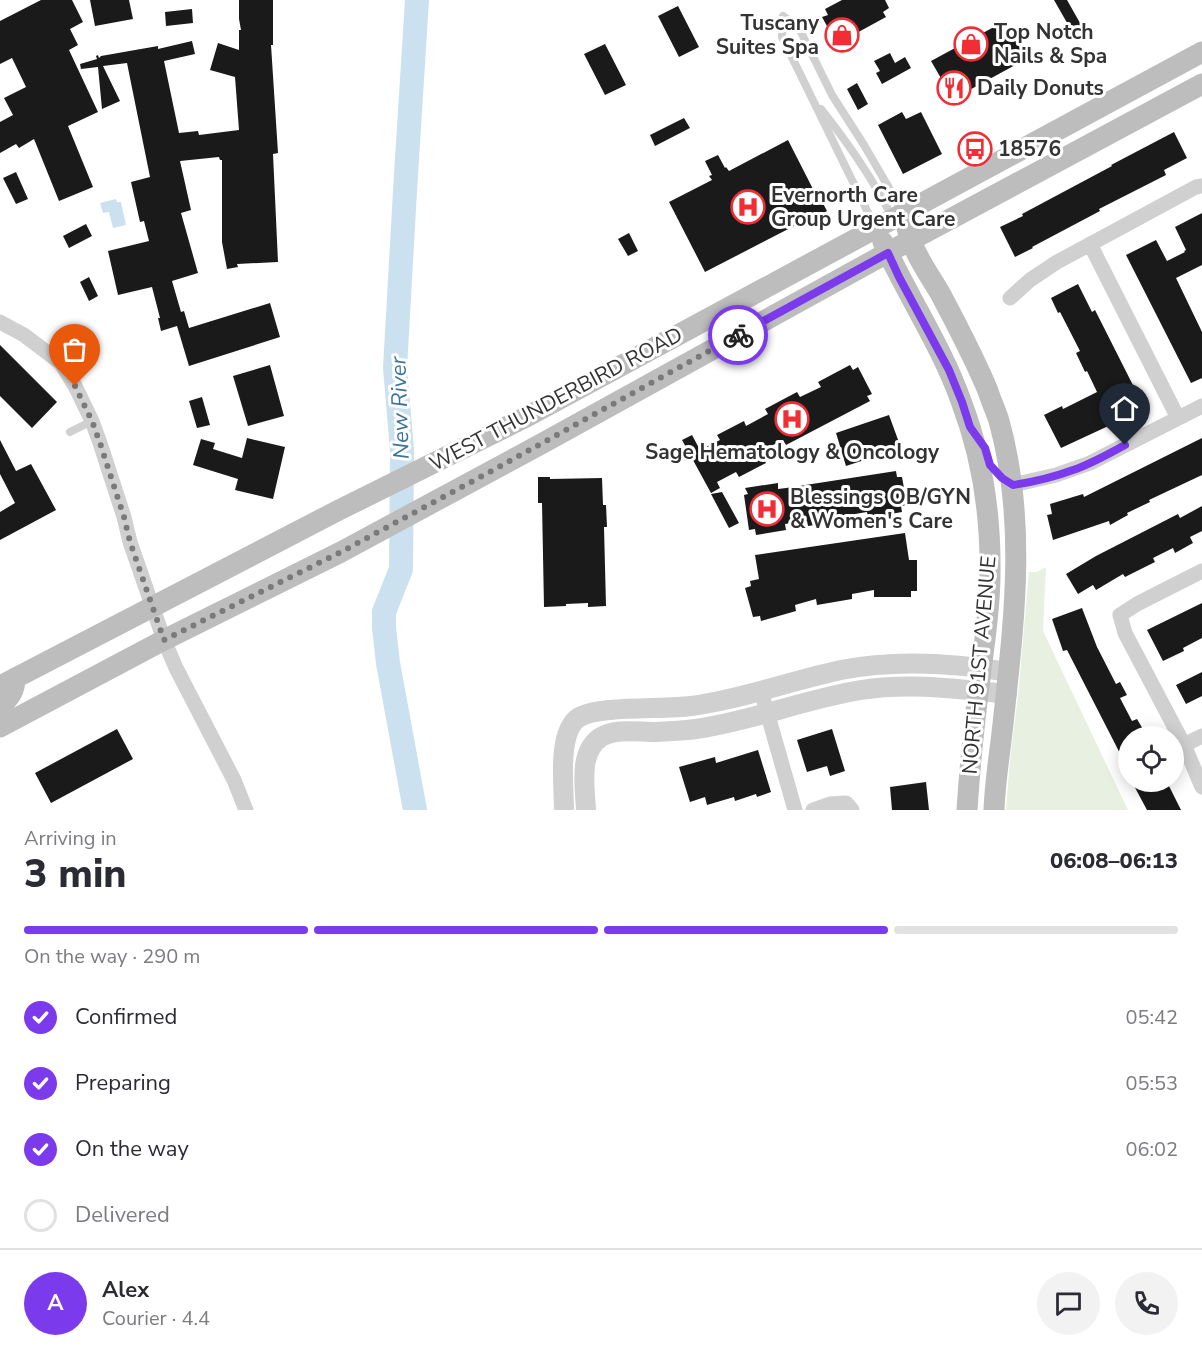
<!DOCTYPE html>
<meta charset="utf-8">
<style>
:root{--surface:#fff;--page:#f2f2f3;--text:#2b2b33;--muted:#7c7c81;--line:#e1e1e2;--accent:#7c3aed}
body{margin:0;font-family:"Nunito Sans",sans-serif;background:var(--page);color:var(--text);height:100vh;display:flex;flex-direction:column;font-size:22px;white-space:nowrap}
*{box-sizing:border-box;margin:0}
p{font-size:20px;color:var(--muted)}
.icon{flex:none;width:33px;height:33px;fill:none;stroke:currentColor;stroke-width:2;stroke-linecap:round;stroke-linejoin:round}
.map{position:relative;height:810px;overflow:hidden}
.drawer{display:flex;flex-direction:column;background:var(--surface);flex:1}
.drawer>*{flex:none}
.controls{position:absolute;left:1118px;top:726px;display:grid;gap:12px}
.controls a{display:grid;place-items:center;width:66px;height:66px;border-radius:50%;background:var(--surface);box-shadow:0 3px 15px #0003;font-size:30px}
.pin{position:absolute;display:grid;place-items:center;width:51px;height:51px;color:#fff;margin:-62px -26px;border-radius:50% 50% 50% 0;rotate:-45deg;box-shadow:0 0 6px #0007}
.pin .icon{rotate:45deg}
.courier{position:absolute;display:grid;place-items:center;width:60px;height:60px;margin:-30px;border:4px solid #7c3aed;border-radius:50%;background:#fff;color:#222;box-shadow:0 2px 8px #0007}
.head em{font-style:normal;font-weight:800}
.head div{display:flex;flex-direction:column-reverse}
.head{display:flex;align-items:center;justify-content:space-between;height:102px;padding:0 24px}
h1{font-size:39px;font-weight:800;line-height:45px}
.bar{display:grid;grid-template-columns:repeat(4,1fr);gap:9px 6px;align-content:center;height:72px;padding:0 24px}
.bar i{height:8px;border-radius:4px;background:var(--line)}
.bar .active{background:var(--accent)}
.bar p{grid-column:span 4}
.line{display:flex;align-items:center;gap:15px;padding:0 24px;border-top:2px solid var(--line)}
.line div{flex:1}
.round{display:grid;place-items:center;flex:none;width:63px;height:63px;border-radius:32px;background:var(--page)}
ol{padding:0 24px;list-style:none}
li{display:flex;align-items:center;gap:18px;height:66px}
li p{margin-inline-start:auto}
li .icon{padding:6px;border-radius:50%;background:var(--accent);color:#fff;stroke-width:4}
li:last-child{color:var(--muted)}
li i{width:33px;height:33px;border:3px solid var(--line);border-radius:50%}
.map>svg:first-child{display:block}
</style>
<div class="map">
<svg width="1202" height="810" viewBox="0 0 1202 810">
<rect width="100%" height="100%" fill="#fff"/>
<path fill="#e8f0e1" d="M 1046,567 L 1043,631 L 1128,810 L 1006,810 L 1010,759 L 1018,696 L 1029,572 L 1037,572 Z"/>
<path fill="#cce1f0" d="M 116,199 L 117,202 L 121,202 L 126,225 L 113,228 L 109,212 L 103,213 L 100,203 Z"/>
<g fill="none" stroke-linecap="round" stroke-linejoin="round">
<path stroke="#cce1f0" stroke-width="24" d="M 415,810 L 388,663 L 384,628 L 384,612 L 401,569 L 402,450 L 395,368 L 405,191 L 417,0"/>
</g>
<path fill="#1a1a1a" d="M 41,0 L 72,0 L 83,22 L 70,29 L 78,45 L 69,50 L 98,112 L 68,126 L 93,187 L 59,201 L 34,139 L 19,148 L 16,144 L 0,153 L 0,122 L 13,115 L 4,98 L 26,87 L 12,58 L 0,64 L 0,21 Z
M 90,0 L 129,0 L 133,19 L 95,26 Z
M 239,0 L 273,0 L 273,45 L 271,45 L 278,153 L 273,154 L 278,262 L 237,264 L 238,267 L 227,269 L 222,242 L 222,160 L 220,160 L 219,157 L 180,161 L 191,210 L 181,213 L 198,273 L 172,281 L 181,312 L 184,311 L 189,328 L 270,303 L 280,337 L 189,366 L 177,326 L 161,331 L 158,318 L 160,318 L 152,287 L 118,295 L 108,251 L 149,241 L 144,221 L 140,222 L 131,182 L 150,177 L 127,63 L 103,66 L 120,101 L 102,109 L 98,67 L 81,69 L 80,64 L 97,59 L 96,56 L 98,55 L 99,58 L 101,56 L 158,46 L 158,49 L 192,41 L 195,54 L 164,61 L 179,133 L 198,131 L 199,135 L 239,130 L 235,77 L 210,70 L 218,43 L 239,50 L 239,30 L 241,30 L 239,19 Z
M 842,0 L 885,0 L 889,8 L 883,12 L 886,17 L 842,41 L 839,36 L 834,39 L 822,17 L 828,15 L 825,9 Z
M 1054,0 L 1067,0 L 1084,30 L 1074,35 Z
M 678,6 L 699,47 L 679,57 L 658,16 Z
M 192,9 L 193,23 L 166,26 L 165,12 Z
M 1005,21 L 1026,59 L 953,99 L 931,61 Z
M 605,44 L 626,85 L 605,95 L 584,54 Z
M 890,53 L 895,63 L 905,57 L 911,68 L 882,84 L 876,73 L 880,71 L 874,61 Z
M 857,83 L 868,104 L 858,110 L 847,89 Z
M 902,112 L 906,119 L 921,112 L 942,154 L 903,174 L 878,125 Z
M 684,118 L 690,128 L 655,146 L 650,135 Z
M 1174,132 L 1187,158 L 1164,170 L 1166,175 L 1099,209 L 1100,211 L 1032,247 L 1033,248 L 1015,257 L 1000,227 L 1023,216 L 1022,214 L 1112,166 L 1111,165 Z
M 788,140 L 814,191 L 816,190 L 827,211 L 799,226 L 798,224 L 705,272 L 669,202 L 712,180 L 709,176 L 712,175 L 705,161 L 718,155 L 725,168 L 726,167 L 729,171 Z
M 16,172 L 28,199 L 16,204 L 3,178 Z
M 1202,213 L 1202,265 L 1176,278 L 1202,332 L 1202,378 L 1191,383 L 1126,255 L 1156,240 L 1167,261 L 1185,252 L 1184,251 L 1186,250 L 1175,227 Z
M 86,224 L 92,236 L 69,248 L 63,236 Z
M 629,233 L 638,251 L 628,256 L 618,239 Z
M 89,277 L 98,296 L 89,301 L 80,282 Z
M 1078,284 L 1092,312 L 1095,310 L 1145,409 L 1061,448 L 1044,415 L 1062,406 L 1063,409 L 1097,392 L 1087,371 L 1085,372 L 1076,353 L 1080,351 L 1060,312 L 1058,313 L 1051,298 Z
M 0,345 L 57,402 L 32,428 L 0,396 Z
M 270,365 L 284,416 L 248,426 L 233,376 Z
M 850,365 L 853,370 L 858,367 L 872,394 L 867,396 L 870,401 L 786,445 L 783,440 L 765,449 L 769,456 L 764,459 L 766,463 L 739,477 L 736,472 L 717,482 L 720,488 L 711,493 L 682,440 L 692,435 L 700,450 L 720,440 L 717,435 L 744,421 L 746,426 L 768,414 L 765,409 L 797,392 L 800,397 L 821,387 L 818,382 Z
M 202,397 L 210,425 L 197,428 L 189,401 Z
M 889,415 L 901,448 L 846,466 L 836,433 Z
M 247,438 L 285,447 L 273,499 L 235,490 L 238,479 L 193,465 L 201,439 L 215,443 L 213,449 L 242,458 Z
M 1202,438 L 1202,475 L 1149,500 L 1150,502 L 1127,513 L 1128,515 L 1110,525 L 1109,521 L 1053,540 L 1047,515 L 1052,514 L 1050,504 L 1083,494 L 1084,497 Z
M 0,440 L 16,471 L 31,464 L 56,510 L 0,540 L 0,512 L 15,503 L 0,474 Z
M 896,471 L 897,477 L 902,477 L 907,505 L 901,506 L 902,512 L 868,518 L 867,512 L 843,516 L 844,521 L 808,526 L 807,521 L 785,524 L 786,530 L 756,535 L 755,529 L 749,530 L 744,495 L 748,494 L 745,488 L 778,483 L 778,489 L 786,488 Z
M 538,477 L 550,477 L 550,479 L 602,478 L 603,505 L 606,505 L 607,527 L 604,527 L 606,606 L 588,607 L 588,603 L 566,604 L 566,606 L 544,607 L 542,503 L 538,503 Z
M 722,492 L 739,523 L 729,528 L 711,494 Z
M 1202,506 L 1202,531 L 1190,537 L 1193,543 L 1175,553 L 1173,548 L 1153,558 L 1155,562 L 1125,577 L 1123,574 L 1096,590 L 1093,585 L 1078,594 L 1066,574 L 1096,556 L 1178,514 L 1180,518 Z
M 905,533 L 909,560 L 917,560 L 917,591 L 911,591 L 911,597 L 874,597 L 874,590 L 852,594 L 852,599 L 817,605 L 816,599 L 795,605 L 796,611 L 761,621 L 760,616 L 753,617 L 745,588 L 751,586 L 750,581 L 759,579 L 755,555 Z
M 1202,603 L 1202,638 L 1183,648 L 1184,651 L 1163,661 L 1147,630 Z
M 1082,608 L 1097,647 L 1116,684 L 1120,682 L 1127,695 L 1120,698 L 1132,721 L 1137,719 L 1147,736 L 1128,736 L 1128,769 L 1067,650 L 1063,651 L 1052,619 Z
M 1202,672 L 1202,696 L 1186,704 L 1176,685 Z
M 117,729 L 133,759 L 51,803 L 35,773 Z
M 832,729 L 845,771 L 830,776 L 827,766 L 807,772 L 797,740 Z
M 758,750 L 771,792 L 757,797 L 756,794 L 735,801 L 734,797 L 707,805 L 705,797 L 690,802 L 679,767 L 715,757 L 716,763 Z
M 926,782 L 929,810 L 892,810 L 890,787 Z
M 1132,782 L 1167,782 L 1181,810 L 1147,810 Z"/>
<g fill="none" stroke-linecap="round" stroke-linejoin="round">
<path stroke="#d0d0d0" stroke-width="8" d="M 783,16 L 782,37 L 875,227
M 783,16 L 799,28 L 832,95 L 864,145 L 903,212
M 821,109 C 848,143 873,179 892,217
M 70,432 L 92,421"/>
<path stroke="#d0d0d0" stroke-width="15" d="M 1090,244 L 1178,418
M 1010,298 L 1030,280 L 1057,262 L 1196,187 L 1202,186
M 0,322 L 24,335 L 61,363 L 75,386 L 92,421 L 100,443 L 124,517 L 130,542 L 164,640 L 176,668 L 234,780 L 246,810
M 1013,485 L 1056,475 L 1090,463 L 1202,406
M 1202,571 L 1137,604 L 1120,615 L 1125,633 L 1184,745 L 1202,787
M 761,691 L 795,810
M 1184,745 L 1202,736
M 813,810 L 830,804 L 846,803 L 852,810"/>
<path stroke="#d0d0d0" stroke-width="20" d="M 564,810 C 564,787 557,733 578,718 C 597,705 664,710 691,706 C 742,699 790,681 841,670 C 896,659 954,663 1009,672
M 586,810 C 585,787 578,752 601,737 C 616,728 638,732 655,732 C 669,731 682,731 696,729 C 752,721 805,699 861,690 C 909,682 958,689 1007,694"/>
<path stroke="#bdbdbd" stroke-width="21" d="M 907,228 C 913,252 928,273 940,293 C 957,325 974,357 988,391 C 991,401 996,411 999,421 C 1027,522 1014,621 1003,724 C 1000,752 995,781 994,810
M 883,242 C 907,295 941,345 961,401 C 982,456 991,516 990,575 C 990,607 985,638 981,670 C 975,716 970,763 967,810
M 0,686 L 339,510 L 528,416 L 1202,52
M 0,706 C 10,698 15,691 15,678
M 0,727 L 164,640 L 341,552 L 543,443 L 887,253 L 1202,84"/>
</g>
<g fill="none" stroke-linecap="round" stroke-linejoin="round">
<path stroke="#7a7a7a" stroke-width="6" stroke-dasharray="0 10.8" d="M 75,386 L 92,421 L 100,443 L 124,517 L 130,542 L 164,640 L 341,552 L 497,468 L 738,335"/>
<path stroke="#7c3aed" stroke-width="8" d="M 738,335 L 888,253 L 899,277 L 949,370 L 962,402 L 970,427 L 985,448 L 990,465 L 1002,478 L 1013,485 C 1033,482 1054,477 1073,470 C 1091,464 1108,454 1125,445"/>
</g>
<defs>
<symbol id="shop-ring" viewBox="-11 -11 22 22"><circle r="9.5" fill="#fff" stroke="#f12d35" stroke-width="1.5"/><path d="M-5-2.5h2.3a2.7 3.5 0 0 1 5.4 0H5L5.5 6h-11ZM-1.5-2.5h3a1.5 2.3 0 0 0-3 0Z" fill="#f12d35"/></symbol>
<symbol id="restaurant-ring" viewBox="-11 -11 22 22"><circle r="9.5" fill="#fff" stroke="#f12d35" stroke-width="1.5"/><path d="M-5-6h1v4h1v-4h1v4h1v-4h1v5L-1.5 .5V6h-2V.5L-5-1ZM5-6V6H3V1.5H1.5Q1.5-4 5-6Z" fill="#f12d35"/></symbol>
<symbol id="bus-ring" viewBox="-11 -11 22 22"><circle r="9.5" fill="#fff" stroke="#f12d35" stroke-width="1.5"/><path d="M-5-6H5V4H4V6H2V4H-2V6H-4V4H-5ZM-3.5-4V0h7V-4ZM-3.5 1.2v1.5H-2V1.2ZM2 1.2v1.5H3.5V1.2Z" fill="#f12d35"/></symbol>
<symbol id="hospital-ring" viewBox="-11 -11 22 22"><circle r="9.5" fill="#fff" stroke="#f12d35" stroke-width="1.5"/><path d="M-5-5h3v3.5h4V-5h3V5h-3V1.5h-4V5h-3Z" fill="#f12d35"/></symbol>
</defs>
<g fill-rule="evenodd">
<use href="#shop-ring" x="823" y="16" width="38" height="38"/>
<use href="#shop-ring" x="952" y="25" width="38" height="38"/>
<use href="#restaurant-ring" x="935" y="69" width="38" height="38"/>
<use href="#bus-ring" x="956" y="130" width="38" height="38"/>
<use href="#hospital-ring" x="729" y="188" width="38" height="38"/>
<use href="#hospital-ring" x="773" y="400" width="38" height="38"/>
<use href="#hospital-ring" x="748" y="490" width="38" height="38"/>
</g>
<g text-anchor="middle" stroke-width="6" stroke-linejoin="round" paint-order="stroke">
<g font-size="21" font-weight="bold" fill="#333" stroke="#fff" text-anchor="start">
<text x="819" y="30" text-anchor="end">Tuscany<tspan x="819" dy="24">Suites Spa</tspan></text>
<text x="994" y="39">Top Notch<tspan x="994" dy="24">Nails &amp; Spa</tspan></text>
<text x="977" y="95">Daily Donuts</text>
<text x="998" y="156">18576</text>
<text x="771" y="202">Evernorth Care<tspan x="771" dy="24">Group Urgent Care</tspan></text>
<text x="792" y="459" text-anchor="middle">Sage Hematology &amp; Oncology</text>
<text x="790" y="504">Blessings OB/GYN<tspan x="790" dy="24">&amp; Women's Care</tspan></text>
</g>
<g font-size="21" fill="#333" stroke="#fff">
<text transform="translate(556 399) rotate(-28)" y="7">WEST THUNDERBIRD ROAD</text>
<text transform="translate(979 665) rotate(-85)" y="7">NORTH 91ST AVENUE</text>
</g>
<g font-size="22" font-style="italic" fill="#39729c" stroke="#fff">
<text transform="translate(399 408) rotate(-92)" y="8">New River</text>
</g>
</g>
</svg>
<div class="controls">
<a><svg class="icon" aria-label="locate" viewBox="0 0 24 24"><circle cx="12" cy="12" r="6"/><path d="M12 2v4M12 18v4M2 12h4M18 12h4"/></svg></a>
</div>
<div class="pin" style="left:75px;top:386px;background:#ea580c"><svg class="icon" aria-label="bag" viewBox="0 0 24 24"><path d="M5 8h14l-1 12H6zM9 8a3 3 0 0 1 6 0"/></svg></div>
<div class="pin" style="left:1125px;top:445px;background:#1f2937"><svg class="icon" aria-label="home" viewBox="0 0 24 24"><path d="M3 11l9-7 9 7M6 9v11h12V9"/></svg></div>
<div class="courier" style="left:738px;top:335px"><svg class="icon" aria-label="bike" viewBox="0 0 24 24"><circle cx="6" cy="16" r="4"/><circle cx="18" cy="16" r="4"/><path d="M6 16l4-8h5l3 8M10 8l3 8H6M13 5h3"/></svg></div>
</div>
<section class="drawer">
<div class="head"><div><h1>3 min</h1><p>Arriving in</p></div><em>06:08–06:13</em></div>
<div class="bar"><i class="active"></i><i class="active"></i><i class="active"></i><i></i><p>On the way · 290 m</p></div>
<ol>
<li><svg class="icon" aria-label="check" viewBox="0 0 24 24"><path d="M5 12l5 5 9-10"/></svg>Confirmed<p>05:42</p></li>
<li><svg class="icon" aria-label="check" viewBox="0 0 24 24"><path d="M5 12l5 5 9-10"/></svg>Preparing<p>05:53</p></li>
<li><svg class="icon" aria-label="check" viewBox="0 0 24 24"><path d="M5 12l5 5 9-10"/></svg>On the way<p>06:02</p></li>
<li><i></i>Delivered</li>
</ol>
<div class="line" style="height:108px"><b class="round" style="background:var(--accent);color:#fff">A</b><div><b>Alex</b><p>Courier · 4.4</p></div><a class="round"><svg class="icon" aria-label="chat" viewBox="0 0 24 24"><path d="M4 5h16v11H9l-5 4z"/></svg></a><a class="round"><svg class="icon" aria-label="phone" viewBox="0 0 24 24"><path d="M5 4h4l2 5-3 2q2 4 5 5l2-3 5 2v4C11 20 4 13 5 4z"/></svg></a></div>
</section>
